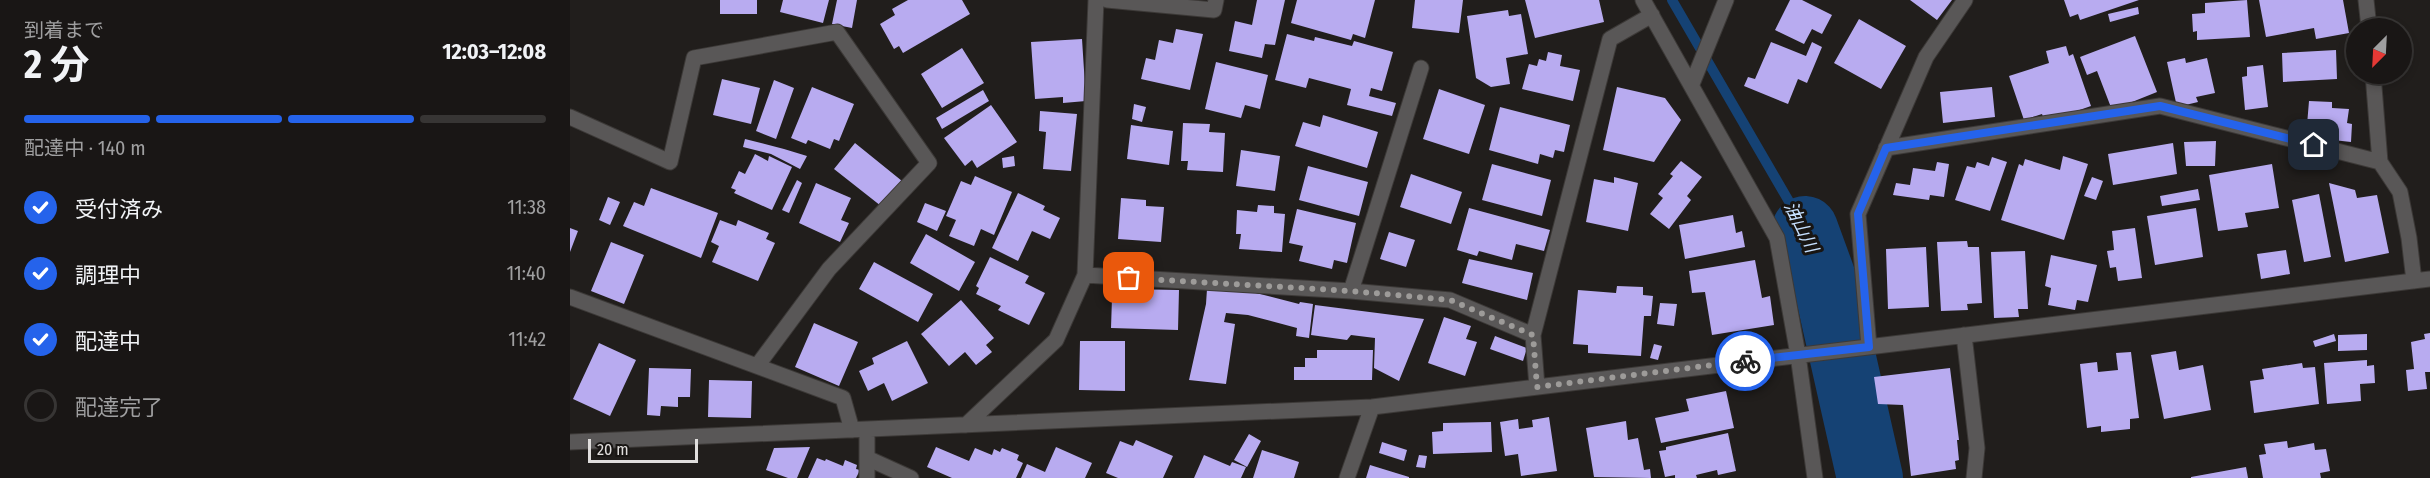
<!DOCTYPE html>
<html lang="ja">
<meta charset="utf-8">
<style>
:root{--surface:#191615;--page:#262322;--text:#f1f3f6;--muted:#9f9fa0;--line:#373534;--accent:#2563eb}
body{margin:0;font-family:"Fira Sans Condensed","Noto Sans JP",sans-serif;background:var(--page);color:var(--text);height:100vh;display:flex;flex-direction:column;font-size:22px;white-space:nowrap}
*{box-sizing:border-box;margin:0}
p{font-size:20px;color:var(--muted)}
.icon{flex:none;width:33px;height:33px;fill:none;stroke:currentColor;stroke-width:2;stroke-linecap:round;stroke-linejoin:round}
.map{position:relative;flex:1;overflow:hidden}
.panel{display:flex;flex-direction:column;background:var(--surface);width:570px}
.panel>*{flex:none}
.needle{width:39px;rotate:204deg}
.fabs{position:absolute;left:1776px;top:18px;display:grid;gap:12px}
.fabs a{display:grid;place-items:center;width:66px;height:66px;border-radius:50%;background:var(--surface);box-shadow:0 3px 9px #0003,0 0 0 2px var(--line);font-size:30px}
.scale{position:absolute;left:18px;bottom:15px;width:110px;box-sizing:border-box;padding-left:6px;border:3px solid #e0dedd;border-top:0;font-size:16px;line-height:21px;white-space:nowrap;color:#e0dedd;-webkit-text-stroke:4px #181513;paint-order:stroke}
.pin{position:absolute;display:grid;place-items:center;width:51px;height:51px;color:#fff;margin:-26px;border-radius:12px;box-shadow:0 3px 9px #0006}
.courier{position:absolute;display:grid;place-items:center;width:60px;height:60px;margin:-30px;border:4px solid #2563eb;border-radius:50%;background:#fff;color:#222;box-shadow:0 2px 8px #0007}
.headline em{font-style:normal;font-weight:700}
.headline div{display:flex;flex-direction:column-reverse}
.headline{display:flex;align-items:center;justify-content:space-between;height:102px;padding:0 24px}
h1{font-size:39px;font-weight:700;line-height:45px}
.bar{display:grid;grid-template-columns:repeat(4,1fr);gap:9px 6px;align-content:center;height:72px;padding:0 24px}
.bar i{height:8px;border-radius:4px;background:var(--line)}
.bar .selected{background:var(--accent)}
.bar p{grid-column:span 4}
ol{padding:0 24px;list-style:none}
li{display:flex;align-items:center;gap:18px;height:66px}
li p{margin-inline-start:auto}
li .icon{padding:6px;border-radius:50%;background:var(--accent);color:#fff;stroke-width:4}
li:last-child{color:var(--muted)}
li i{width:33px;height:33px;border:3px solid var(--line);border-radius:50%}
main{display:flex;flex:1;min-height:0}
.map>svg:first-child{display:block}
</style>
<main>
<section class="panel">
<div class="headline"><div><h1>2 分</h1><p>到着まで</p></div><em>12:03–12:08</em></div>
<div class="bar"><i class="selected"></i><i class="selected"></i><i class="selected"></i><i></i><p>配達中 · 140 m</p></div>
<ol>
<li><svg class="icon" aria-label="check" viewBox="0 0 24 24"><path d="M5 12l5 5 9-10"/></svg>受付済み<p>11:38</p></li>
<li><svg class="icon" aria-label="check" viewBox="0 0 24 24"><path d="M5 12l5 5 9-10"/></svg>調理中<p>11:40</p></li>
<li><svg class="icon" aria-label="check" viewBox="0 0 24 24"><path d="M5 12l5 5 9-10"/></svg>配達中<p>11:42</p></li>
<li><i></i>配達完了</li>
</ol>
</section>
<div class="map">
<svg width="1860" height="478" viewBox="0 0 1860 478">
<rect width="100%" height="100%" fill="#211e1c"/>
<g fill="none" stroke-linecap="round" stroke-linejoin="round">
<path stroke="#154274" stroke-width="10" d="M 1102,0 L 1235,229"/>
<path stroke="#154274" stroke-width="66" d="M 1235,229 L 1258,292 L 1300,478"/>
</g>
<path fill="#b8abf0" d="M 150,0 L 187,0 L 187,14 L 150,14 Z
M 213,0 L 259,0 L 253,23 L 210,12 Z
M 267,0 L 287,0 L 282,28 L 262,24 Z
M 338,0 L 392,0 L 400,14 L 333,53 L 329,46 L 324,49 L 310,24 L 325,15 L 322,9 Z
M 687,0 L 715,0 L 705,45 L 695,44 L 692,58 L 659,51 L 665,21 L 682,25 Z
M 727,0 L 805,0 L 795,38 L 783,34 L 781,40 L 721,23 Z
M 845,0 L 893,0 L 889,33 L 842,28 Z
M 955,0 L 1029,0 L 1034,22 L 965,38 Z
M 1220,0 L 1232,0 L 1262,15 L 1252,34 L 1242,29 L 1234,44 L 1205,30 Z
M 1340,0 L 1382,0 L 1367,20 Z
M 1494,0 L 1569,0 L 1510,20 L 1508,14 L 1500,17 Z
M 1677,0 L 1680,37 L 1627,40 L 1627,31 L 1623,32 L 1622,14 L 1635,13 L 1635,3 Z
M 1689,0 L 1773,0 L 1779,33 L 1746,39 L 1744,28 L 1696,37 Z
M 1568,7 L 1569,14 L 1540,22 L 1538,14 Z
M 938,10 L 939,16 L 951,14 L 958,54 L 936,58 L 940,84 L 921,87 L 906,78 L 897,16 Z
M 1289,19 L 1336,46 L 1311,89 L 1264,63 Z
M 606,29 L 633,34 L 620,90 L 571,79 L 576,58 L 585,60 L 589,40 L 603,43 Z
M 717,34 L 744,41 L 745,37 L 782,46 L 784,41 L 823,52 L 812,91 L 801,88 L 799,96 L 826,103 L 822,116 L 777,105 L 781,89 L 739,78 L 736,88 L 705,80 Z
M 1565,36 L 1587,92 L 1542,110 L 1527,71 L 1517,75 L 1510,57 Z
M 512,39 L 516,101 L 493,103 L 493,97 L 465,99 L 461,42 Z
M 1201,42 L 1236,56 L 1242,42 L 1252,47 L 1237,83 L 1228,79 L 1218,104 L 1174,86 L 1178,77 L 1185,79 Z
M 1496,46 L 1499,56 L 1503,54 L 1521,106 L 1475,122 L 1472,114 L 1454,120 L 1439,76 L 1479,63 L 1476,51 Z
M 392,48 L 414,83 L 372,108 L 351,74 Z
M 1766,50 L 1767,79 L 1713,82 L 1712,53 Z
M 978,52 L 992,55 L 990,66 L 1010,70 L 1003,101 L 952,89 L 959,64 L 967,66 L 969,59 L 976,61 Z
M 1615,58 L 1616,63 L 1637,58 L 1645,93 L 1626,97 L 1628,102 L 1607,107 L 1597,62 Z
M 646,62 L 698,75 L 690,109 L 675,105 L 671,118 L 635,109 Z
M 1693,65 L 1698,107 L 1675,110 L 1672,77 L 1677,76 L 1677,67 Z
M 152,79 L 190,88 L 181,124 L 143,115 Z
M 204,80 L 224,88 L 206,139 L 186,131 Z
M 242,87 L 284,104 L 269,141 L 264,139 L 260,149 L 238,140 L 236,144 L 221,138 Z
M 1047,87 L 1095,98 L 1111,120 L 1084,162 L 1033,150 Z
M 1422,87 L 1425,117 L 1373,123 L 1370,92 Z
M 869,89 L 915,105 L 899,154 L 853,139 Z
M 413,90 L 419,101 L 372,129 L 366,118 Z
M 1739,101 L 1762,102 L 1762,108 L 1779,109 L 1777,123 L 1782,124 L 1781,142 L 1736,137 Z
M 564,104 L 576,107 L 572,122 L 562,119 Z
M 421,105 L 447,142 L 407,168 L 402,160 L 395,166 L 374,138 Z
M 930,107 L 1000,125 L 994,152 L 985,150 L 983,158 L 970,154 L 968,164 L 919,150 Z
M 470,111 L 507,114 L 501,171 L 473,169 L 476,132 L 469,131 Z
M 753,115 L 808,132 L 797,168 L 725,146 L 733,122 L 750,127 Z
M 613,123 L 640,124 L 639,132 L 655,133 L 653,172 L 617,170 L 618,161 L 611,161 Z
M 561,125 L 603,131 L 599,165 L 557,159 Z
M 175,139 L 214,149 L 237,156 L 230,169 L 201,154 L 173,147 Z
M 1646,141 L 1645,166 L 1616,166 L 1614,142 Z
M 285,143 L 332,181 L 311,206 L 264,169 Z
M 1603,143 L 1607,174 L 1543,185 L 1538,154 Z
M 671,150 L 710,156 L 705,191 L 666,186 Z
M 185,154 L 198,161 L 199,156 L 222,167 L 202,210 L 164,193 L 166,190 L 161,188 L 169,171 L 175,174 Z
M 444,156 L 445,166 L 433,168 L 432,158 Z
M 1493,156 L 1518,164 L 1494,240 L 1431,220 L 1449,164 L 1453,166 L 1455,159 L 1490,170 Z
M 1422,157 L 1437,162 L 1420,211 L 1385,200 L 1397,166 L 1405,168 L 1407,162 L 1419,166 Z
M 1111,161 L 1132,177 L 1117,196 L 1121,200 L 1099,229 L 1080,214 L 1093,198 L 1088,194 L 1103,176 L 1100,174 Z
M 1367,162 L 1379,164 L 1374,197 L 1360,195 L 1359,200 L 1323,195 L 1326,183 L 1340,185 L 1343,168 L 1365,171 Z
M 922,164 L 981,180 L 972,216 L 912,200 Z
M 1702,164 L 1709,208 L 1675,213 L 1678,227 L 1648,231 L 1639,175 Z
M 738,166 L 798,182 L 789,216 L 729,200 Z
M 841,174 L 892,192 L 881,224 L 830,207 Z
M 405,176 L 442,192 L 424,235 L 411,229 L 404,246 L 379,236 L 386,220 L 376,216 L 391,181 L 401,185 Z
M 1044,177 L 1068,183 L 1058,231 L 1016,222 L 1024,179 L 1044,183 Z
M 1522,177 L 1533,181 L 1526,200 L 1514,196 Z
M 227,180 L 232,183 L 219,213 L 212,210 Z
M 246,183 L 281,198 L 271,220 L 279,223 L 270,242 L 229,223 Z
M 1759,183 L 1785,190 L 1787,198 L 1807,195 L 1819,253 L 1775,262 Z
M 81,188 L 148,213 L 131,258 L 53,226 L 64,202 L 74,206 Z
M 1628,189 L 1630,200 L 1592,206 L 1590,196 Z
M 448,193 L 475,206 L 473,210 L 490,218 L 480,239 L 462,231 L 448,261 L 422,248 Z
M 1749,194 L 1761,257 L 1734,262 L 1722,200 Z
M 38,197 L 50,202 L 40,225 L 29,220 Z
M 551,198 L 576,200 L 576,206 L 594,207 L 591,242 L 548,239 Z
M 355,203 L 376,211 L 367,231 L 347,222 Z
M 688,205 L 704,206 L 704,213 L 715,214 L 712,252 L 669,249 L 671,234 L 666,234 L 667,210 L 687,212 Z
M 899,208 L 980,230 L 974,251 L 946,244 L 942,260 L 909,251 L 907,256 L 887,250 Z
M 1626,208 L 1633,257 L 1585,265 L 1577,216 Z
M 727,209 L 786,223 L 777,263 L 764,260 L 762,269 L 729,261 L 733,246 L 719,243 Z
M 1163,215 L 1166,233 L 1172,231 L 1175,247 L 1115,259 L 1109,225 Z
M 150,220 L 166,226 L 168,220 L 199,233 L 196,239 L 205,243 L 188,281 L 142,262 L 149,246 L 141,242 Z
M 0,228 L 8,231 L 0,252 Z
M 1565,228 L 1572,278 L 1548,281 L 1546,267 L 1540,268 L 1537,251 L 1544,250 L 1542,231 Z
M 819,232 L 845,240 L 836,267 L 810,259 Z
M 356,234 L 405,262 L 389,291 L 340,263 Z
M 1397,241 L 1398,247 L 1409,247 L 1412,303 L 1397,304 L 1398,310 L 1371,311 L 1367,242 Z
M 41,242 L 74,255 L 54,304 L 21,291 Z
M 1356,247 L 1359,307 L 1318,309 L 1316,249 Z
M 1716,250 L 1720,274 L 1691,279 L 1687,254 Z
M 1455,251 L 1458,309 L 1448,309 L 1449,317 L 1424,318 L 1421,252 Z
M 1481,255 L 1527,265 L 1518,302 L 1507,300 L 1505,310 L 1478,305 L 1481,288 L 1475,286 Z
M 420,257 L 459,276 L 455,283 L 475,293 L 459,325 L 428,310 L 431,306 L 406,294 L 409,288 L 406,286 Z
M 899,259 L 963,273 L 957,300 L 892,283 Z
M 1185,260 L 1192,298 L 1200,296 L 1204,325 L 1142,335 L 1135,292 L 1122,293 L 1119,271 Z
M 304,262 L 363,294 L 348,322 L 289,289 Z
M 1047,286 L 1073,287 L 1073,295 L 1083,296 L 1081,316 L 1074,316 L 1071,356 L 1018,353 L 1018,345 L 1003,344 L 1008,290 L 1046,293 Z
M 555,289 L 609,290 L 608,330 L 541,328 L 542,298 L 555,299 Z
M 637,289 L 686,293 L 729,304 L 730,302 L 743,304 L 739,338 L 726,336 L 727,328 L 678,315 L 656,313 L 654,322 L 665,324 L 656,384 L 619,380 L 636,304 Z
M 391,300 L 424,338 L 416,345 L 422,352 L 406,365 L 395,352 L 379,366 L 351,334 Z
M 1090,303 L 1107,304 L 1104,326 L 1087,324 Z
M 745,305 L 854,319 L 829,381 L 804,368 L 805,338 L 781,335 L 777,340 L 741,335 Z
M 874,317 L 901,326 L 896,339 L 907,342 L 895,376 L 858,363 Z
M 244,323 L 288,342 L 269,386 L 225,367 Z
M 1860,333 L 1860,372 L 1855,372 L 1857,389 L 1838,391 L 1836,370 L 1844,369 L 1841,342 L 1855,339 L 1854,334 Z
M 1764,334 L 1766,341 L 1745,347 L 1743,341 Z
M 1797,334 L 1797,350 L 1768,351 L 1768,335 Z
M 925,336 L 957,348 L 953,361 L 920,349 Z
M 337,341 L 358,383 L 322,401 L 314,383 L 298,391 L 289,371 L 304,364 L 302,358 Z
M 510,341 L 555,341 L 555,391 L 509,390 Z
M 29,343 L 66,360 L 40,416 L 3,399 Z
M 1084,344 L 1092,346 L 1088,360 L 1080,358 Z
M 747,350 L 803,350 L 802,380 L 724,380 L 724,367 L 735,367 L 735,358 L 747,358 Z
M 1606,351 L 1609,370 L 1633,365 L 1641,410 L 1594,419 L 1581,355 Z
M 1561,352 L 1569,418 L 1560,419 L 1560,429 L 1531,432 L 1531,426 L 1517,428 L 1510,364 L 1527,362 L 1528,372 L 1548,370 L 1546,353 Z
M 1797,360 L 1797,366 L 1804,365 L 1805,383 L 1790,384 L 1791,401 L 1757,404 L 1754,363 Z
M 1732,363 L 1733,368 L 1745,367 L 1749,404 L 1684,413 L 1680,381 L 1694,379 L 1692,369 Z
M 79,368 L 121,369 L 120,397 L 108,397 L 108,407 L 91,406 L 90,416 L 77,415 Z
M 1380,368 L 1389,440 L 1387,440 L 1389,460 L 1385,461 L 1386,469 L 1341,476 L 1333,405 L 1308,404 L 1304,377 Z
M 139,380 L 182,381 L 181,418 L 138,417 Z
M 1156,391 L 1164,428 L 1091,443 L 1085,418 L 1119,411 L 1116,399 Z
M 979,417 L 987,471 L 951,476 L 948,454 L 935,456 L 930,422 L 948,419 L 949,429 L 963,427 L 962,420 Z
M 1056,421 L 1058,440 L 1068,438 L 1074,470 L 1080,469 L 1081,478 L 1024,477 L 1016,428 Z
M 921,422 L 922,452 L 863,454 L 862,432 L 873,431 L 873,423 Z
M 1158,433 L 1166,471 L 1148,475 L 1147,470 L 1126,475 L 1127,478 L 1105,478 L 1105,475 L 1095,477 L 1089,451 L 1096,450 L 1096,447 Z
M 679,434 L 691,441 L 677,467 L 664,460 Z
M 566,440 L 603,456 L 593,478 L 548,478 L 536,473 L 550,441 L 563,446 Z
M 1717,441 L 1718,448 L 1744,443 L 1745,450 L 1756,449 L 1760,471 L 1750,473 L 1751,478 L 1693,478 L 1689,455 L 1696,454 L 1694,444 Z
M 812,442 L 837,450 L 834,461 L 809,453 Z
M 240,447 L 227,478 L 218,478 L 196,470 L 204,448 Z
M 366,447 L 399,461 L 405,448 L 422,455 L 424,449 L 430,452 L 432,448 L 449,455 L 447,460 L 453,463 L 446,478 L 382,478 L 357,467 Z
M 486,447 L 522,463 L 515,478 L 451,478 L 457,464 L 475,472 Z
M 692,450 L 729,462 L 724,478 L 683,478 Z
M 634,455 L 660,466 L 662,462 L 676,467 L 671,478 L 624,478 Z
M 849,455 L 857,456 L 855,468 L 846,467 Z
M 247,458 L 255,461 L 256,459 L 273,466 L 275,460 L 287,465 L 286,469 L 290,470 L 286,478 L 238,478 Z
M 800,465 L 839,477 L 839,478 L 796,478 Z
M 1676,467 L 1678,478 L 1621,478 L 1621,477 Z"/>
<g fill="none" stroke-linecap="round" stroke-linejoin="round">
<defs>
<path id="minor" d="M 537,0 L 644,10 L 646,0
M 1073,0 L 1207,238 L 1228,355 L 1245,478
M 1796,0 L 1799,28
M 1122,84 L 1156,0
M 0,117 L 100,162 L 124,58 L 267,32 L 359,163 L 259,269 L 187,366
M 1316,148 L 1590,106 L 1810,162 L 1803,74
M 1810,162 L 1830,192 L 1839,238 L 1844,281
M 515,275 L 781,291 L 880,300 L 963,335
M 781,291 L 851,68
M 0,297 L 273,398 L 282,430
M 1394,335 L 1407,448 L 1404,478
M 1299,347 L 1288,214 L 1356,57 L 1395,0
M 967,387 L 963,335 L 1040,39 L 1082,15
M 396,425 L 486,340 L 515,275 L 526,0
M 0,442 L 802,407 L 1860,279
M 297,458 L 341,478
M 297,478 L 297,429
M 777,478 L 802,407"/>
</defs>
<use href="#minor" stroke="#3c3937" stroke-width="17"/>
<use href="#minor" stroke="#595757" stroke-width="15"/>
</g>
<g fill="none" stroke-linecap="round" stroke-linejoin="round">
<path stroke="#9d9b99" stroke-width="6" stroke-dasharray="0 10.8" d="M 559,278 L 781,291 L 880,300 L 963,335 L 967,387 L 1175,361"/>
<path stroke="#2563eb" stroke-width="8" d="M 1175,361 L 1299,347 L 1288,214 L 1316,148 L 1590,106 L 1744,145"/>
</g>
<g text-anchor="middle" stroke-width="6" stroke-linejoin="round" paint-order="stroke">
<g font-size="18" font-style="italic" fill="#c5dffe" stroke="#181513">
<text transform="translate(1231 227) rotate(64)" y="6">油山川</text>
</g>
</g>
</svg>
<div class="fabs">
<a><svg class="needle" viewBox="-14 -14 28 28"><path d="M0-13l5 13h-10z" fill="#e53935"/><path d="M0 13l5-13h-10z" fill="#9f9fa0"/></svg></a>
</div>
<div class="scale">20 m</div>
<div class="pin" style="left:559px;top:278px;background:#ea580c"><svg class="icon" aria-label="bag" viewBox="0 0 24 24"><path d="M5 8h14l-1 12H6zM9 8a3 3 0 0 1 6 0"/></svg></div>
<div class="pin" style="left:1744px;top:145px;background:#1f2937"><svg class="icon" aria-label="home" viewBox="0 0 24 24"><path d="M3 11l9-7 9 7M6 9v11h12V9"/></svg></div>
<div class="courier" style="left:1175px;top:361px"><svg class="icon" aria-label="bike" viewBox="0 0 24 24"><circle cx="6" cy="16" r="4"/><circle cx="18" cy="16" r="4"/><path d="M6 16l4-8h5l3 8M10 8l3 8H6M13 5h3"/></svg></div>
</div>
</main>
